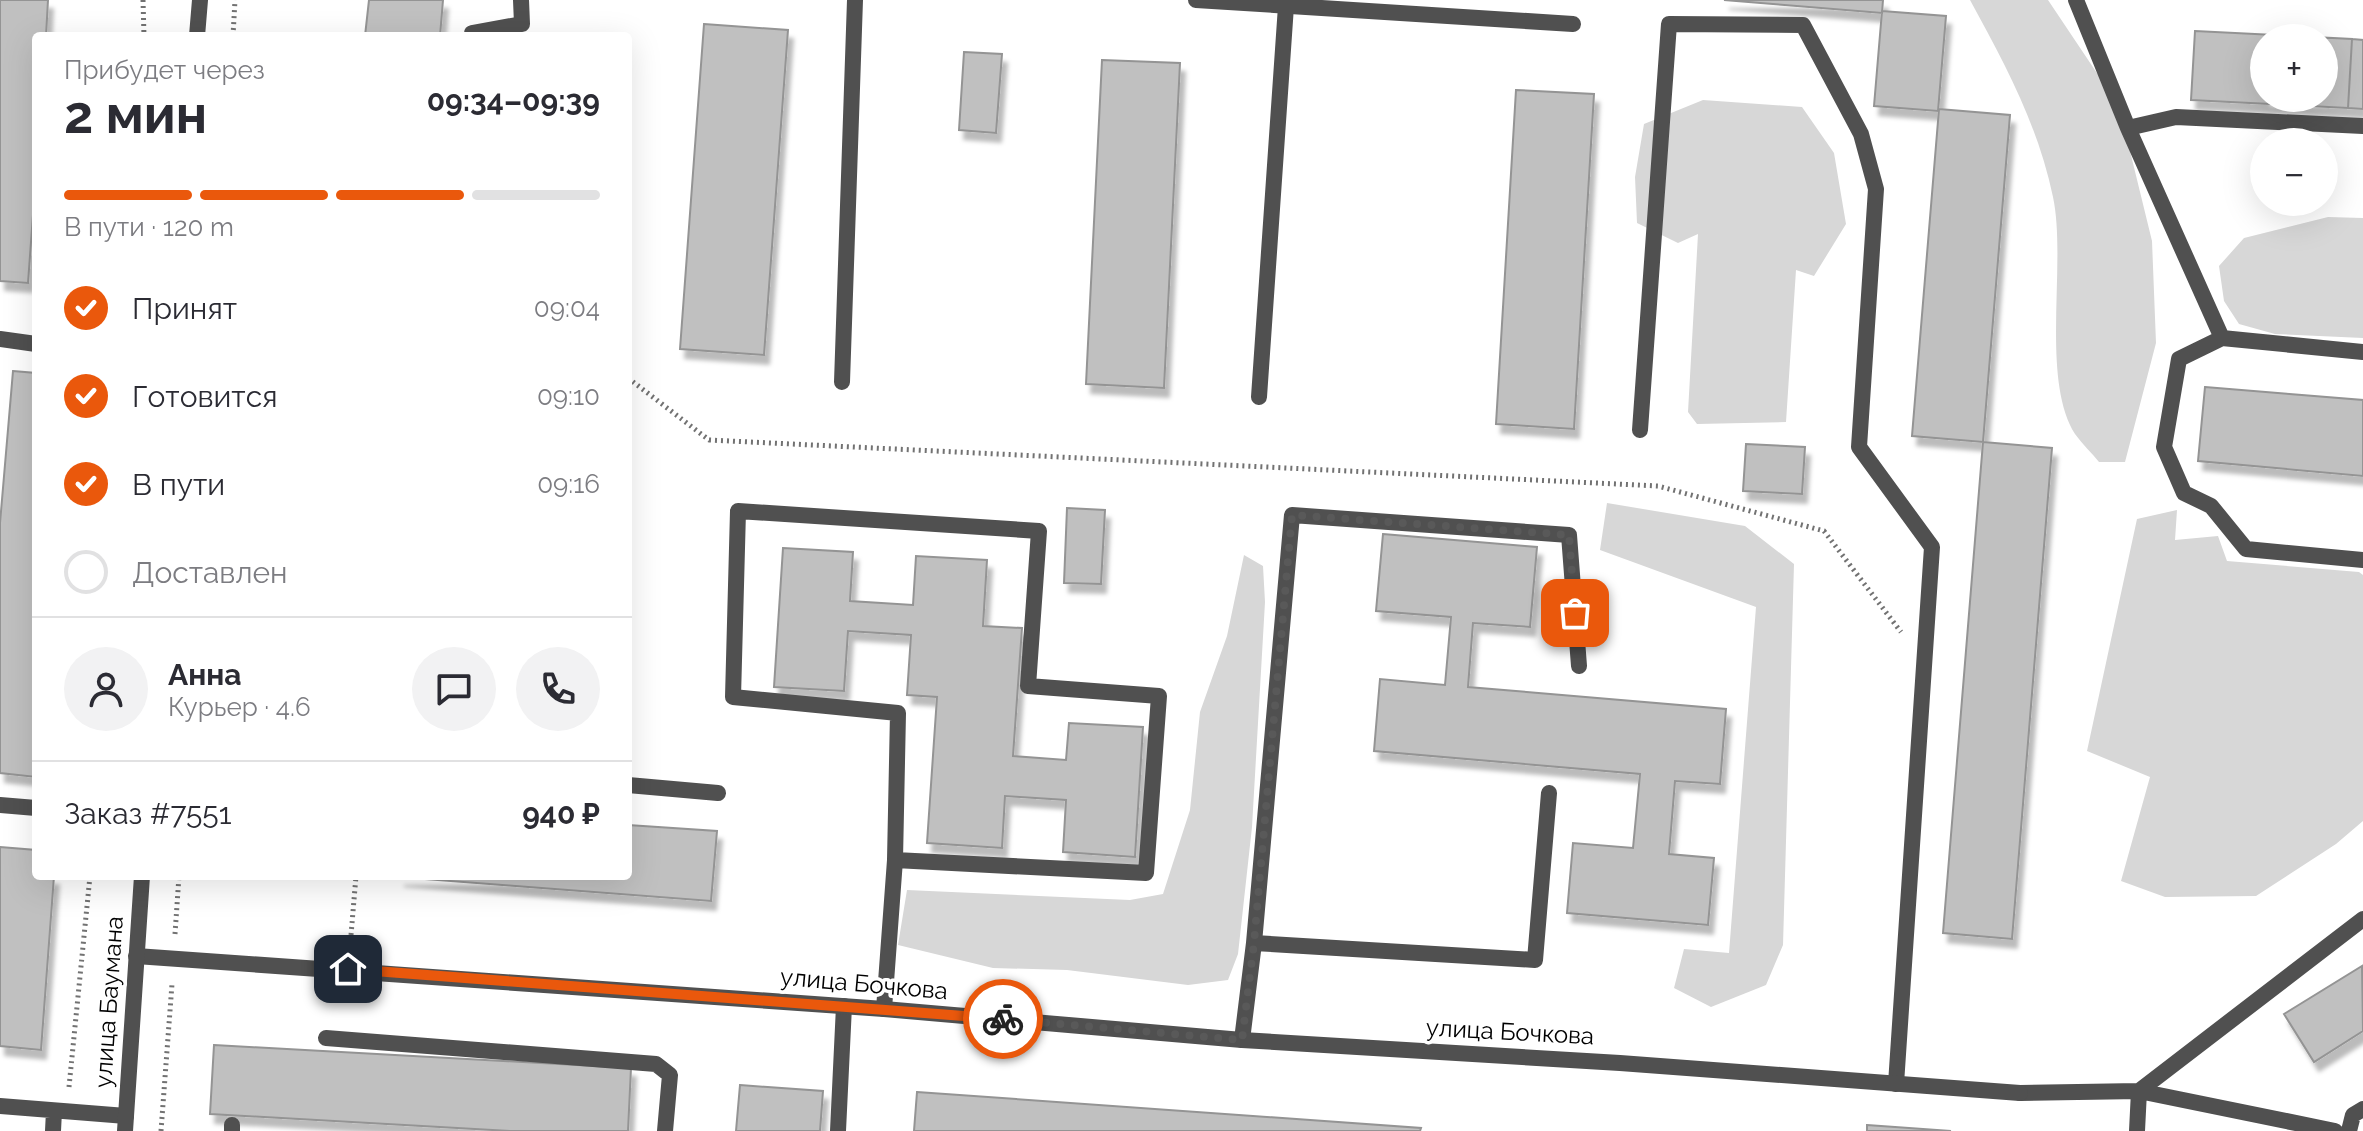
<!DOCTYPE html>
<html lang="ru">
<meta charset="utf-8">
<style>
:root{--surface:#fff;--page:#f2f2f3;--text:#2b2b33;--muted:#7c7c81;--line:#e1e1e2;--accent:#ea580c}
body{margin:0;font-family:Raleway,sans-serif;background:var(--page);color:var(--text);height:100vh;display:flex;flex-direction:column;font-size:30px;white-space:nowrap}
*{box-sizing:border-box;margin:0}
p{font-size:26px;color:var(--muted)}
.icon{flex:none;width:44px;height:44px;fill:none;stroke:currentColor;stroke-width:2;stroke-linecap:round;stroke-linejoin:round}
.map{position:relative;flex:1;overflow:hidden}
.sheet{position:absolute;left:32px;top:32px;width:600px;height:848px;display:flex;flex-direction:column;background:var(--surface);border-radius:8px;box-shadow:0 8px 32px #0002}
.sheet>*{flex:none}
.controls{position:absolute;left:2250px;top:24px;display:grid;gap:16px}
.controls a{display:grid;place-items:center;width:88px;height:88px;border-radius:50%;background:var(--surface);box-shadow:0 8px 32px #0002;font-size:40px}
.pin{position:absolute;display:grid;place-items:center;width:68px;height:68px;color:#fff;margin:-34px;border-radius:16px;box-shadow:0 4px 12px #0006}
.courier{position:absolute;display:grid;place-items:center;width:80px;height:80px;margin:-40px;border:6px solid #ea580c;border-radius:50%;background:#fff;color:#222;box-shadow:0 2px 10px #0007}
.summary em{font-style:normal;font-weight:700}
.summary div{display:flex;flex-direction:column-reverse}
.summary{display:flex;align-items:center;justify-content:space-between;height:136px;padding:0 32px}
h1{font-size:52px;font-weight:700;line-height:60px}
.bar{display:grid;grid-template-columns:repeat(4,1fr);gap:12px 8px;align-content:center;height:96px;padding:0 32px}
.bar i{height:10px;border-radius:6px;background:var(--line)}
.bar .selected{background:var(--accent)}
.bar p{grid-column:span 4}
.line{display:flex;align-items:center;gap:20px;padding:0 32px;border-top:2px solid var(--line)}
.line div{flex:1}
.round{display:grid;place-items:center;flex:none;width:84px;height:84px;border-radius:42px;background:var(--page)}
ol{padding:0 32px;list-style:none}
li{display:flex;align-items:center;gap:24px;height:88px}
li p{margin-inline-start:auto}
li .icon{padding:8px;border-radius:50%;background:var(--accent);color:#fff;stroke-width:4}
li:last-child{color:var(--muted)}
li i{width:44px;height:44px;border:4px solid var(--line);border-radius:50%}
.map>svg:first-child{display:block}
</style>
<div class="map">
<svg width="2363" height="1131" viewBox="0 0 2363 1131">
<defs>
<filter id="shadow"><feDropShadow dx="5" dy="9" stdDeviation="2" flood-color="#0004"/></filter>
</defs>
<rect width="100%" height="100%" fill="#fff"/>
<path fill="#d7d7d7" d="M 1970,0 L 2048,0 L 2119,106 L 2152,241 L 2156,343 L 2125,462 L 2099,462 C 2092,453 2082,444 2075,434 C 2040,378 2067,263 2053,197 C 2038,125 2005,64 1970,0 Z
M 1703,100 L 1802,107 L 1834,153 L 1846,224 L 1814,276 L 1796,270 L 1786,422 L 1697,424 L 1688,412 L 1698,234 L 1678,243 L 1637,223 L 1635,177 L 1644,124 Z
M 2328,217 L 2363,218 L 2363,338 L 2275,334 L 2239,324 L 2224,301 L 2219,266 L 2244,238 Z
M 1607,503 L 1745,526 L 1794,564 L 1783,945 L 1766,985 L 1711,1007 L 1674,988 L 1684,949 L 1729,953 L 1756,607 L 1600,550 Z
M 2177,510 L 2175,540 L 2218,536 L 2227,561 L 2359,572 L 2363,575 L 2363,821 L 2336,844 L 2256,896 L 2165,897 L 2121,881 L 2150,777 L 2087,751 L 2137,519 Z
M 1244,555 L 1263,566 L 1265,602 L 1252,827 L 1238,954 L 1228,980 L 1188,985 L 1067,970 L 993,968 L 898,945 L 907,890 L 1130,900 L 1163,894 L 1190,810 L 1200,712 L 1227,636 Z"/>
<path fill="#c0c0c0" stroke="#949494" stroke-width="2" fill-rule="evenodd" filter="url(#shadow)" d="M 0,0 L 48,0 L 46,36 L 36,36 L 36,174 L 28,283 L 0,281 Z
M 369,0 L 443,0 L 440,36 L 365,36 Z
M 1724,0 L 1883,0 L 1882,13 Z
M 1882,11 L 1946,16 L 1938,111 L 1874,106 Z
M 704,24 L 788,30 L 764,355 L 680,349 Z
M 2195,31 L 2352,39 L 2348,108 L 2191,100 ZM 2264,38 L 2324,38 L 2324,98 L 2264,98 Z
M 2352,39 L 2363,40 L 2363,109 L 2348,108 Z
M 964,52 L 1002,54 L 996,133 L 959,130 Z
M 1102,60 L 1180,63 L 1164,388 L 1086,384 Z
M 1516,90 L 1594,94 L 1574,429 L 1496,424 Z
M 1939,109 L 2010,115 L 1983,442 L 1912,436 Z
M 13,371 L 36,373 L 36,777 L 0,773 L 0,523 Z
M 2205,387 L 2363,400 L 2363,476 L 2198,461 Z
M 1983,442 L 2052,448 L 2012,939 L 1943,933 Z
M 1746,444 L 1805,447 L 1802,494 L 1743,491 Z
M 1067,508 L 1105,510 L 1101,584 L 1064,583 Z
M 1383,534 L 1537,547 L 1530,627 L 1473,623 L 1468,687 L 1726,709 L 1720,784 L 1675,781 L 1669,854 L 1714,858 L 1708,925 L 1567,913 L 1573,843 L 1633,848 L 1640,774 L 1374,751 L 1380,679 L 1445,685 L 1451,617 L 1376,611 Z
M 783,548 L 853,552 L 850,601 L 913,605 L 916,556 L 987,560 L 983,626 L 1022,628 L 1013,756 L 1066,760 L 1069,723 L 1143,727 L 1135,857 L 1063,852 L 1066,800 L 1005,796 L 1002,848 L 927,843 L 937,697 L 907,695 L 911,635 L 848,631 L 844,691 L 774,687 Z
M 628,825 L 717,831 L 711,901 L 399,877 L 628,876 Z
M 0,847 L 36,850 L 36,876 L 54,876 L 41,1050 L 0,1046 Z
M 2362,966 L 2363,1031 L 2314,1062 L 2284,1014 Z
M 214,1045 L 631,1068 L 628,1131 L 510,1131 L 210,1114 Z
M 740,1085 L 823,1091 L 820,1131 L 736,1131 Z
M 917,1092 L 1421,1128 L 1420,1131 L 914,1131 Z
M 1867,1125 L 1951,1131 L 1867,1131 Z"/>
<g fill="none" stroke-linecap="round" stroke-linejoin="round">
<path stroke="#727272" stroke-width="5" stroke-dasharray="2 4" stroke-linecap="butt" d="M 143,0 L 144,36
M 233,36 L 235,0
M 628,378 L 709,440 L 1658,486 L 1824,531 L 1901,632
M 175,934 L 179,876
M 350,947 L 356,876
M 69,1087 L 90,876
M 161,1131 L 172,984"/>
<path stroke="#505050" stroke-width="16" d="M 1196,0 L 1573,24
M 2076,0 L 2128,128 L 2176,117 L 2363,126
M 472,36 L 472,33 L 522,24 L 521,0
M 2128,128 L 2222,338 L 2363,352
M 2222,338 L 2179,359 L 2164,447 L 2184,493 L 2211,506 L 2246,549 L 2363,560
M 0,339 L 36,344
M 842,382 L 855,0
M 1259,397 L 1286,6
M 1640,430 L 1669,24 L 1803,25 L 1861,134 L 1876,189 L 1859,447 L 1932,547 L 1896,1084
M 628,785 L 718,793
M 0,805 L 36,808
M 1254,943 L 1535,960 L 1549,793
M 884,1009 L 895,860 L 898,713 L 733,697 L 738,511 L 1039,531 L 1028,686 L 1159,696 L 1146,873 L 895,860
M 326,1038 L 656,1064 L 670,1075 L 665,1131
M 1242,1040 L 1254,943 L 1292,515 L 1569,535 L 1579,666
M 2139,1091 L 2363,919
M 2020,1093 L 2139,1091 L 2335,1131
M 0,1106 L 126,1116
M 53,1131 L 54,1111
M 232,1131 L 232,1125
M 838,1131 L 844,1006
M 2137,1131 L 2139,1091
M 2349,1131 L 2353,1115 L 2363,1109"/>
<path stroke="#505050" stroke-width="16" d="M 136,956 L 884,1009 L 1242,1040 L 1620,1063 L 2020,1093"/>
<path stroke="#505050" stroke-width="16" d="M 197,36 L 200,0
M 125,1131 L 142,876"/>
</g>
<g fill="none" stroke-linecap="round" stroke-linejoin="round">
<path stroke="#595959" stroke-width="8" stroke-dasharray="0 14.4" d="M 1003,1019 L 1242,1040 L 1254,943 L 1292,515 L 1569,535 L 1575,613"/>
<path stroke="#ea580c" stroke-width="10" d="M 348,969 L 1003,1019"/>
</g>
<g text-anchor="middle" stroke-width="7" stroke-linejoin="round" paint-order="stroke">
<g font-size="24" fill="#000" stroke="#fff">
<text transform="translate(864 984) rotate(5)" y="8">улица Бочкова</text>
<text transform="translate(109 1002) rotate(-86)" y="8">улица Баумана</text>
<text transform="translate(1510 1032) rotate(3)" y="8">улица Бочкова</text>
</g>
</g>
</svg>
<div class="controls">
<a>+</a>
<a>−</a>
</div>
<div class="pin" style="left:1575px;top:613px;background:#ea580c"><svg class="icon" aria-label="bag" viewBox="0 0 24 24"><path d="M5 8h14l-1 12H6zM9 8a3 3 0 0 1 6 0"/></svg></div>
<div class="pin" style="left:348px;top:969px;background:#1f2937"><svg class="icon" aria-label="home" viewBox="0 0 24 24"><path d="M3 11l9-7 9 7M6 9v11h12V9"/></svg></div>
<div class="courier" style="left:1003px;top:1019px"><svg class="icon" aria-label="bike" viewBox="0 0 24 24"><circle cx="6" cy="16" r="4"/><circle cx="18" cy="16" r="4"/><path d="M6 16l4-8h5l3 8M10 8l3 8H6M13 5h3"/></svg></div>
<section class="sheet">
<div class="summary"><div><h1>2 мин</h1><p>Прибудет через</p></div><em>09:34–09:39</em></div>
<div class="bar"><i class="selected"></i><i class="selected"></i><i class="selected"></i><i></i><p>В пути · 120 m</p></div>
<ol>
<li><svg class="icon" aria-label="check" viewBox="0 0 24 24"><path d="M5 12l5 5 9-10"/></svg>Принят<p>09:04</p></li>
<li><svg class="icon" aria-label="check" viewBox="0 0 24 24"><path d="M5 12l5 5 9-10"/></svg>Готовится<p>09:10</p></li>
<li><svg class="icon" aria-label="check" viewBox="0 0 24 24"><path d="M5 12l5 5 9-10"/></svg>В пути<p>09:16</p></li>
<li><i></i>Доставлен</li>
</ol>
<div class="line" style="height:144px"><a class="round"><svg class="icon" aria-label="person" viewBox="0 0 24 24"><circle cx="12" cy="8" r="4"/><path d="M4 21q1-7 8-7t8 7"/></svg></a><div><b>Анна</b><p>Курьер · 4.6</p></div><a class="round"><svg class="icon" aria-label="chat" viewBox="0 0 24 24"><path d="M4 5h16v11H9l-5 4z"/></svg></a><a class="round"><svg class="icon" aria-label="phone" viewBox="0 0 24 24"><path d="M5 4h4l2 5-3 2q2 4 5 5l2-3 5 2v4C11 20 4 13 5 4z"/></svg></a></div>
<div class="line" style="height:104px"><div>Заказ #7551</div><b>940 ₽</b></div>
</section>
</div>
